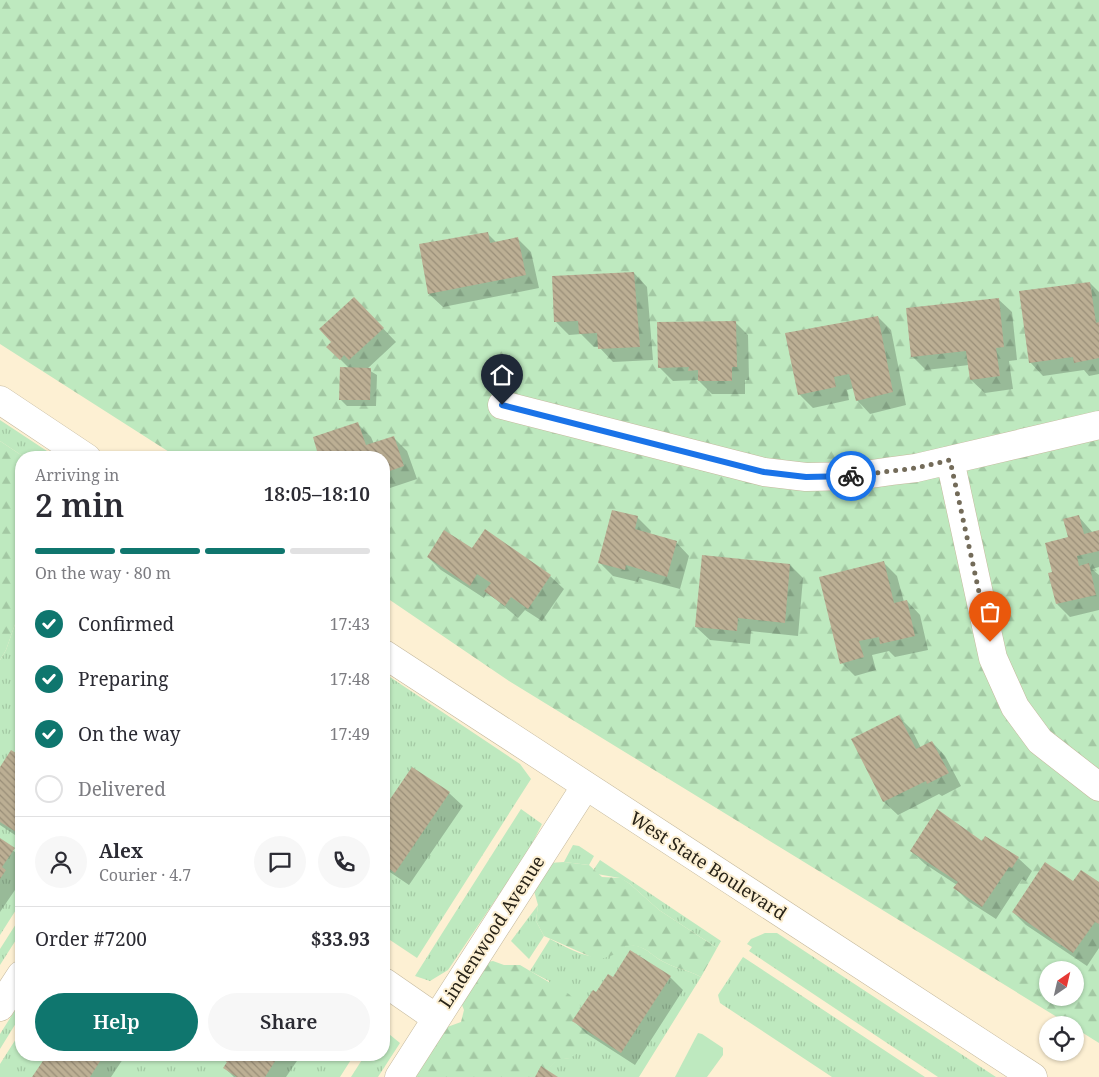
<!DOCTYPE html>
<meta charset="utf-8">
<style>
:root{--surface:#fff;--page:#f7f7f7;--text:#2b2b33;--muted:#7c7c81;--line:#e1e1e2;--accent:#0f766e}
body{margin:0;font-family:"Noto Serif",serif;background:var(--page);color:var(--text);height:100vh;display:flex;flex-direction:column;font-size:19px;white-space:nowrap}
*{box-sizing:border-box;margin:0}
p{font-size:16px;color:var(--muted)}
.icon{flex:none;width:28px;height:28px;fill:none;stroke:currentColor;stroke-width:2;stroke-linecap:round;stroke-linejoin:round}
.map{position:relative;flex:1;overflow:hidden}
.panel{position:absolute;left:15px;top:451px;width:375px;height:610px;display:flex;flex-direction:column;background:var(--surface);border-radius:20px;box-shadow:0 1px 4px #0004}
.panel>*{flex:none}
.needle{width:32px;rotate:34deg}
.tools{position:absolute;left:1039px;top:961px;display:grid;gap:10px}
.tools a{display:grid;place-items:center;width:45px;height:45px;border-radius:50%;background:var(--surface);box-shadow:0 1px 4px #0004;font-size:25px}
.pin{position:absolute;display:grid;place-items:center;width:42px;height:42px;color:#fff;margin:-51px -21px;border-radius:50% 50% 50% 0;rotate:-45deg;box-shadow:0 0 5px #0007}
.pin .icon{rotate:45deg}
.courier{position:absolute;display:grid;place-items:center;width:50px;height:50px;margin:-25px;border:4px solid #1a73e8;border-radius:50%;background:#fff;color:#222;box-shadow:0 1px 6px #0007}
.summary em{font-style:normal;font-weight:600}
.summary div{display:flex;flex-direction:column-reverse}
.summary{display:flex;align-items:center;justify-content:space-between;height:85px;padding:0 20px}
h1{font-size:32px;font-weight:600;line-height:38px}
.bar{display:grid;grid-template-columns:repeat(4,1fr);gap:8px 5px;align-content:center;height:60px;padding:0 20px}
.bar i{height:6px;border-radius:4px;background:var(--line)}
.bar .selected{background:var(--accent)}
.bar p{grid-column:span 4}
.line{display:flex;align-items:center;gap:12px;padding:0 20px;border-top:1px solid var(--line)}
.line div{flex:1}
.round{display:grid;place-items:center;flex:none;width:52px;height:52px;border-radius:26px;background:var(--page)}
ol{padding:0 20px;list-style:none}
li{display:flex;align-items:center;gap:15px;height:55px}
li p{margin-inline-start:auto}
li .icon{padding:5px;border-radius:50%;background:var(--accent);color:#fff;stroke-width:4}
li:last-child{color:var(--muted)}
li i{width:28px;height:28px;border:2px solid var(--line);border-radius:50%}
.button{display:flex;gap:10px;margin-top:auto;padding:10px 20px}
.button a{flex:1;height:58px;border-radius:30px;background:var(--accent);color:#fff;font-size:20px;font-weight:600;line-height:58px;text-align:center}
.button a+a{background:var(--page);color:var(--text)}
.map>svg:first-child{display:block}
</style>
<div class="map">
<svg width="1099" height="1077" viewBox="0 0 1099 1077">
<defs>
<pattern id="grass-tufts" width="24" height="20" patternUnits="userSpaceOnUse" patternTransform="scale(1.25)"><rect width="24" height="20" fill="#bee9bf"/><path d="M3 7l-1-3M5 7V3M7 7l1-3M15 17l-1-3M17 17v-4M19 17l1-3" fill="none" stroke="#a3c8a3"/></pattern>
<pattern id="forest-firs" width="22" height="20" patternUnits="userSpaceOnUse" patternTransform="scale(1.25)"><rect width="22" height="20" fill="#bee9bf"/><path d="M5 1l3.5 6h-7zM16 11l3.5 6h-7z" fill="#a3c8a3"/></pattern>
<pattern id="building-back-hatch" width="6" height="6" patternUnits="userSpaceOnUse" patternTransform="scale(1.25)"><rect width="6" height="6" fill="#bcaf94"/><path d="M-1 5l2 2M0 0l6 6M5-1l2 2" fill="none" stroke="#998e78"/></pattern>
</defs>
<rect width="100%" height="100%" fill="#fdf0d3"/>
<path fill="url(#grass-tufts)" d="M 0,420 L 56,457 L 24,457 L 0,441 Z
M 21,607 L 21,902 L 0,935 L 0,660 L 6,650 Z
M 384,673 L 520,764 L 531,779 L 417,958 L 384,936 Z
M 521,809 L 542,824 L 529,850 L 448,970 L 430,981 L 415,976 Z
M 573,845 L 579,846 L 594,856 L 589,865 L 564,862 Z
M 600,860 L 721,941 L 717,948 L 659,910 L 630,884 L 620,878 L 597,874 L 594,869 Z
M 538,905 L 536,921 L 544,936 L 529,959 L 511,941 Z
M 21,916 L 21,932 L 0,965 L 0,949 Z
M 765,933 L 777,933 L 996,1077 L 938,1077 L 749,951 L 752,947 L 747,944 L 751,939 Z
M 550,939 C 574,951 601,969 624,945 C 646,944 647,953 664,962 C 676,969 689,970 701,977 L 639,1077 L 545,1077 L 545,1073 L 557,1059 L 570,1058 L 549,981 L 530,971 Z
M 743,957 L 925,1077 L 832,1077 L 720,1003 L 718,995 Z
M 21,1001 L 21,1015 L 0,1049 L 0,1034 Z
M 384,1030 L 400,1043 L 378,1077 L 351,1077 L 365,1055 L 384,1055 Z
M 21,1031 L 21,1055 L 354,1055 L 340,1077 L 0,1077 L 0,1064 Z"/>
<path fill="url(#forest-firs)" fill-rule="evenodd" d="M 0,0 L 1099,0 L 1099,1043 L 1075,1028 L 1075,1025 L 1070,1025 L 509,681 L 384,596 L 384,458 L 177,457 L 0,344 ZM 1048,970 L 1075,970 L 1075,998 L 1048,998 Z
M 0,441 L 24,457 L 21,458 L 21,607 L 6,650 L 0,660 Z
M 564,862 L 589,865 L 602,877 L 621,878 L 630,884 L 659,910 L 717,948 L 701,977 C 689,970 676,969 664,962 C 647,953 646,944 624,946 L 616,954 L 598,960 L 544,936 L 536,921 L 538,905 L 534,891 L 549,863 Z
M 493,961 L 504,965 L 520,965 L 569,994 L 593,1019 L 594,1026 L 578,1053 L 570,1058 L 557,1060 L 545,1073 L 545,1077 L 405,1077 L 439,1030 L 461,1022 L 464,1010 L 460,1000 L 487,962 Z"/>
<path fill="#bee9bf" d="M 698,1033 L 702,1034 L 723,1048 L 723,1055 L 707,1077 L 675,1077 Z"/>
<path fill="#0003" d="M 487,233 L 497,243 L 518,239 L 531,252 L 539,288 L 443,307 L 429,294 Z
M 634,273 L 647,287 L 653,360 L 613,362 L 599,347 L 594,347 L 581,334 L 569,335 L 556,322 Z
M 1090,283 L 1099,292 L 1099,374 L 1089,376 L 1084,370 L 1043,376 L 1030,362 Z
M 354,298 L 396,342 L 367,369 L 377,375 L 376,406 L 347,406 L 340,399 L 350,369 L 328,347 L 333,342 Z
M 998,299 L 1012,312 L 1017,360 L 1009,361 L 1013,389 L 985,393 L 971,380 L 969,365 L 926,370 L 912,356 Z
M 878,317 L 891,330 L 906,405 L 870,414 L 857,400 L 854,388 L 847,390 L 849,400 L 813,408 L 800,395 L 787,334 Z
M 735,322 L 748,335 L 749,380 L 745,380 L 745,394 L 712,394 L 698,380 L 673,381 L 660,368 Z
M 358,424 L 371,437 L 374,444 L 393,437 L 407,451 L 417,479 L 384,490 L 384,458 L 320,458 Z
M 637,517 L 651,531 L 650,535 L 676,542 L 689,556 L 680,589 L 639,578 L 638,582 L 613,576 L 600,563 Z
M 1079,517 L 1093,533 L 1099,531 L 1099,567 L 1092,569 L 1099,575 L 1099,610 L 1070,617 L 1057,604 L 1054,573 Z
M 485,531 L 550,576 L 564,589 L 542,621 L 525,610 L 518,618 L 487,592 L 484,598 L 441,570 L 428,557 L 472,550 Z
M 884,563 L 897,576 L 904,602 L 907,601 L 920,615 L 928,650 L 895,657 L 889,651 L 872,655 L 876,670 L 855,676 L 842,663 Z
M 790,565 L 803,578 L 798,636 L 751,631 L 750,644 L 710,640 L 696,627 Z
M 898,716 L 912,730 L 921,748 L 932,742 L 945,756 L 961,786 L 942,796 L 939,794 L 898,815 L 884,802 L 853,739 Z
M 12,752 L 21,758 L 21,839 L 0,825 L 0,770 Z
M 412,768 L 449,793 L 463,806 L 409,885 L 384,868 L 384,810 Z
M 986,837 L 1018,858 L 1032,871 L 1026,881 L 1022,879 L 996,919 L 968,901 L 955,888 L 957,885 L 925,864 L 911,851 L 982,843 Z
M 0,840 L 21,857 L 21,872 L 15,881 L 19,884 L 0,912 Z
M 1074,883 L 1099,883 L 1099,948 L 1087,966 L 1026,925 L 1013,912 Z
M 670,977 L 683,990 L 635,1065 L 587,1034 L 574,1021 L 597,993 L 613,979 Z
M 48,1055 L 125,1055 L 125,1056 L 111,1077 L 34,1077 Z
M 227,1055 L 301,1055 L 286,1077 L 234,1077 L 225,1068 L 228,1063 L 224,1059 Z"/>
<path fill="url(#building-back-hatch)" d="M 488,232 L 490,243 L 518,237 L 526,275 L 428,294 L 419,244 Z
M 634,272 L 640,347 L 598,349 L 597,333 L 579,334 L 578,321 L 554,322 L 552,276 Z
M 1090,282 L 1096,323 L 1099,322 L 1099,358 L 1074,363 L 1073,357 L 1029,363 L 1019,291 Z
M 354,297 L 384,328 L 349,360 L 344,355 L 340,360 L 326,347 L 331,342 L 319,329 Z
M 999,298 L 1004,347 L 996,348 L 1000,376 L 970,380 L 966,351 L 911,357 L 906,308 Z
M 878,316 L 893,392 L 856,401 L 849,374 L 834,377 L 836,387 L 798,395 L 785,333 Z
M 736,321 L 737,367 L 732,367 L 732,381 L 698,381 L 698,370 L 688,371 L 689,367 L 658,368 L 657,322 Z
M 340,367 L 371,368 L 370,400 L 339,400 Z
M 358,422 L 366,445 L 394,436 L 404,466 L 384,473 L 384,458 L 319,458 L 313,437 Z
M 612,510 L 638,516 L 635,529 L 677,541 L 667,577 L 626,565 L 625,570 L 598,563 Z
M 1079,515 L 1084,534 L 1099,530 L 1099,551 L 1077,556 L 1079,566 L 1089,563 L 1096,595 L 1056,604 L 1048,573 L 1052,572 L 1045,543 L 1068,537 L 1063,519 Z
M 485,529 L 551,575 L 528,609 L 511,597 L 505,606 L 484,591 L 491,583 L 477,574 L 470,586 L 427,557 L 444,530 L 472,548 Z
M 702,555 L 790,564 L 785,623 L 738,618 L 737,631 L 695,627 Z
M 884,561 L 894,603 L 907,600 L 915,636 L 880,644 L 879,637 L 859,641 L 864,657 L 840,664 L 819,577 Z
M 899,715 L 916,749 L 932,741 L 949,773 L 927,784 L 926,781 L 883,802 L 851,739 Z
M 11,750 L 21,756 L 21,835 L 0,822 L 0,767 Z
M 412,767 L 450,792 L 395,873 L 384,865 L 384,808 Z
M 937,809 L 982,841 L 985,836 L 1019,857 L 1012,868 L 1009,867 L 982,907 L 953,888 L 958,882 L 910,851 Z
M 0,838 L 15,848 L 2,867 L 6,870 L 0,879 Z
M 1045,862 L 1073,881 L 1081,870 L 1099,882 L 1099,924 L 1095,922 L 1073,953 L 1012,912 Z
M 630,950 L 671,976 L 621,1053 L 572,1021 L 593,990 L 596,992 L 608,974 L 613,977 Z
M 47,1055 L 104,1055 L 90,1077 L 32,1077 Z
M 225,1055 L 279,1055 L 265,1077 L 237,1077 L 223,1068 L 227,1062 L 222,1059 Z
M 541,1066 L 558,1077 L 535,1077 Z"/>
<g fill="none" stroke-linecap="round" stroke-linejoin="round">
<defs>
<path id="minor" d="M 502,405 L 764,472 L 806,477 L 857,476 L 892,471 L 916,468 L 1099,425
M 950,460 L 993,658 L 1015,707 L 1040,741 L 1099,787
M 384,982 L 436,1018
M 0,1007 L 21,975
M 399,1077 L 585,787"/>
<path id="major" d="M 0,400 L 87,458
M 384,654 L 1033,1077"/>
</defs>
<use href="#minor" stroke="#c5b99d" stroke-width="29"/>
<use href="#major" stroke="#c5b99d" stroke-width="29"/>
<use href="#minor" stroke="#fff" stroke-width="28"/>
<use href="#major" stroke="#fff" stroke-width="28"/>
</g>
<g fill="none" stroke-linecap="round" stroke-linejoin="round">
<path stroke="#736b59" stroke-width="5" stroke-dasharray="0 9" d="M 851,476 L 916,468 L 950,460 L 990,642"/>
<path stroke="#1a73e8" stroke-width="6" d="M 502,405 L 764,472 L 806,477 L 851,476"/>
</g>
<g text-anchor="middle" stroke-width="4" stroke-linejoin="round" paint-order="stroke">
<g font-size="18" fill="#282318" stroke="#fdf0d3">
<text transform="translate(708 866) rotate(33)" y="6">West State Boulevard</text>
<text transform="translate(492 932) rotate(-57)" y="6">Lindenwood Avenue</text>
</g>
</g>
</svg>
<div class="tools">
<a><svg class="needle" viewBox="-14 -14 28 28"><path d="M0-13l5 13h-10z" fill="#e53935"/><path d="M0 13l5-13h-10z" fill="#7c7c81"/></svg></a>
<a><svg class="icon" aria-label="locate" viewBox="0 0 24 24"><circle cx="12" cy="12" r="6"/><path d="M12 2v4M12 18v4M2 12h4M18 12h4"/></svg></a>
</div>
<div class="pin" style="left:990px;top:642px;background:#ea580c"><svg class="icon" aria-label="bag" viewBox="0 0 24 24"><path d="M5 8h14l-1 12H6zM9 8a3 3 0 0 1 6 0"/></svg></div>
<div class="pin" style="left:502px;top:405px;background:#1f2937"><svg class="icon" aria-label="home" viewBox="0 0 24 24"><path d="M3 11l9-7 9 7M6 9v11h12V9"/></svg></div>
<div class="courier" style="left:851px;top:476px"><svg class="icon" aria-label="bike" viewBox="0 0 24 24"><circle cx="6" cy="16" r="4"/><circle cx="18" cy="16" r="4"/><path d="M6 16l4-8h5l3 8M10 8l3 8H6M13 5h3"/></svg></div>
<section class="panel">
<div class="summary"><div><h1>2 min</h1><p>Arriving in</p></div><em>18:05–18:10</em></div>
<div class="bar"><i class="selected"></i><i class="selected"></i><i class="selected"></i><i></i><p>On the way · 80 m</p></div>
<ol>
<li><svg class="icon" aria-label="check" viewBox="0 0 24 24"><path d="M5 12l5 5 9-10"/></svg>Confirmed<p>17:43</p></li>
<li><svg class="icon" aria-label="check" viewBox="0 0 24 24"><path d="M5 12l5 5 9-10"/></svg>Preparing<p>17:48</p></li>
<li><svg class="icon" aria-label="check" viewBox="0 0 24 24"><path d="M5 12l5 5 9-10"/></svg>On the way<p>17:49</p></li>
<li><i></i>Delivered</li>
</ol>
<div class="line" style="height:90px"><a class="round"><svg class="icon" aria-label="person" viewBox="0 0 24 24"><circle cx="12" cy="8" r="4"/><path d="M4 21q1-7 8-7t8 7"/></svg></a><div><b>Alex</b><p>Courier · 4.7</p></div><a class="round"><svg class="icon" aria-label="chat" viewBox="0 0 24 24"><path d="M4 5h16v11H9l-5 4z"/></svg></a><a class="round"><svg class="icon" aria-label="phone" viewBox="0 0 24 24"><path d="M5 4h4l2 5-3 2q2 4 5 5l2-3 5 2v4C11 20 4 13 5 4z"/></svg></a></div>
<div class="line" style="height:65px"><div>Order #7200</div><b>$33.93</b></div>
<div class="button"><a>Help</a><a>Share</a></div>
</section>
</div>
